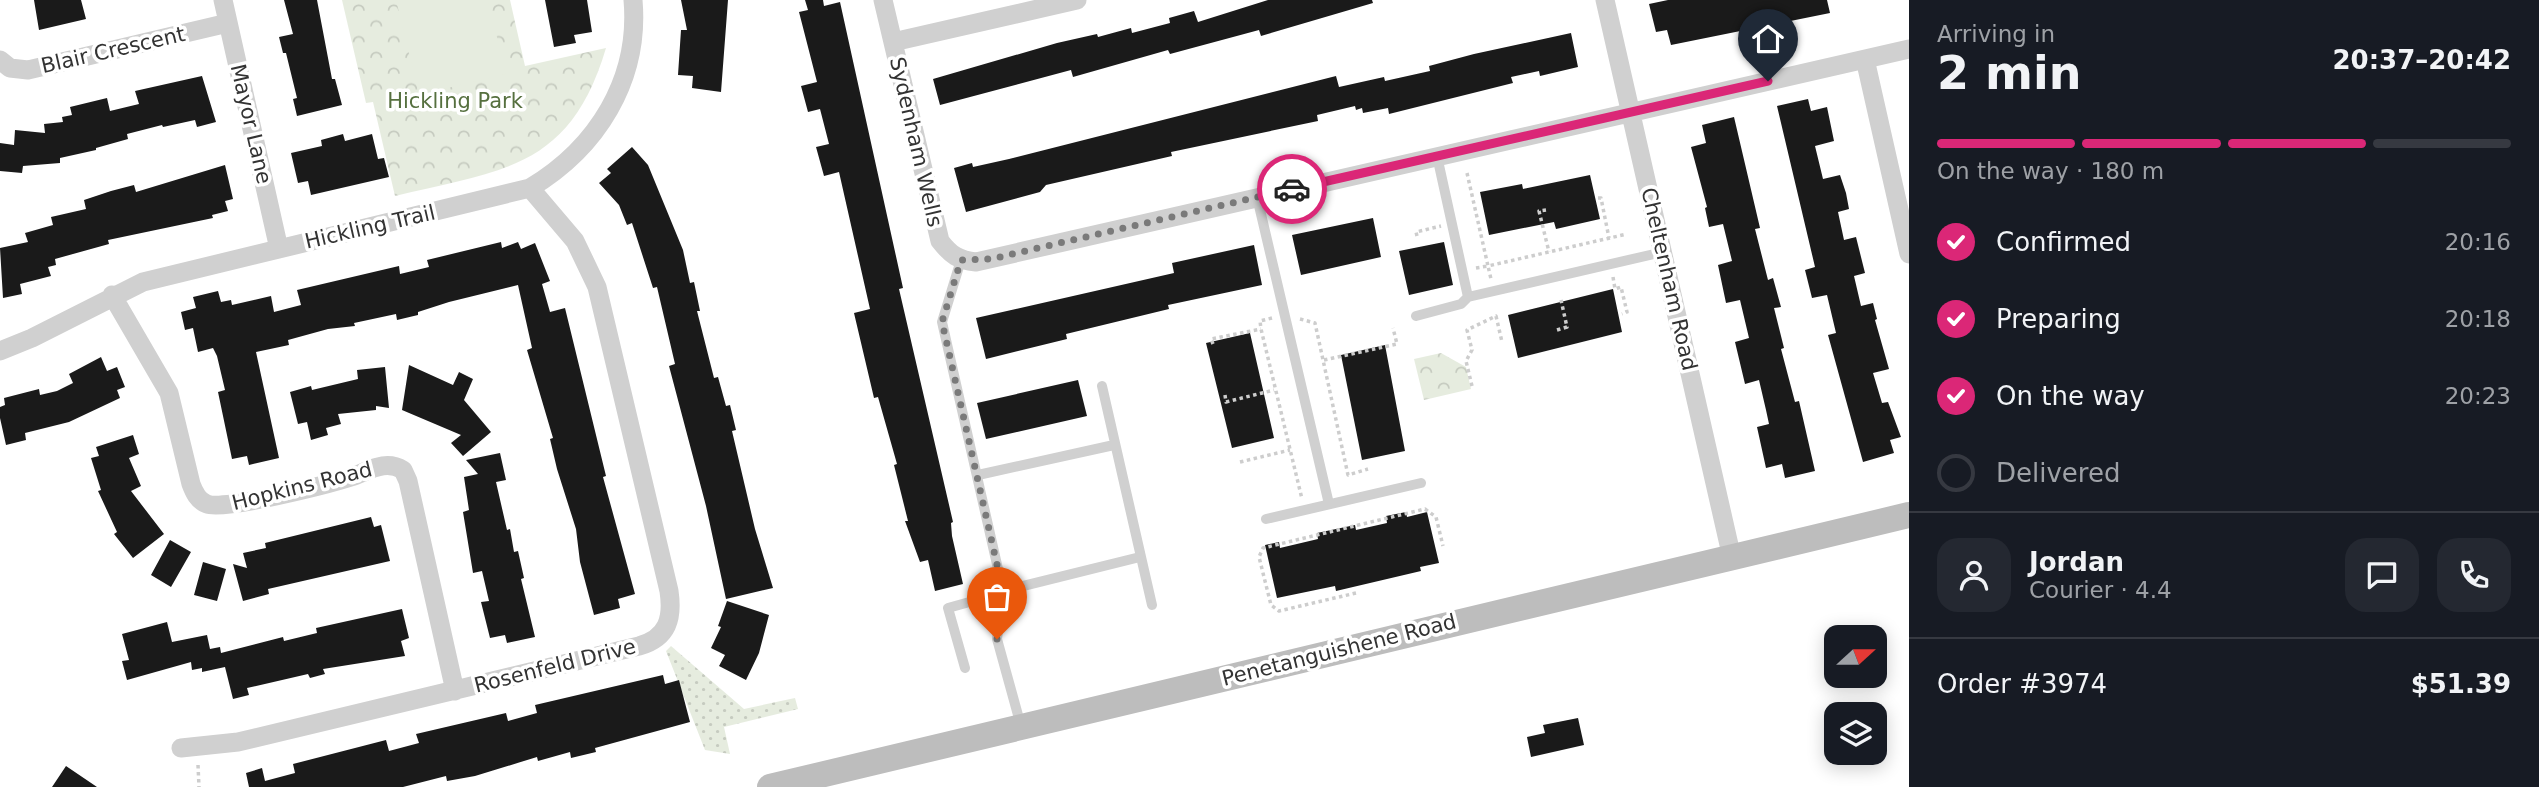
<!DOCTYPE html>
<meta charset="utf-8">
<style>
:root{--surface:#171b24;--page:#242831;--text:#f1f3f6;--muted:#9ea1a6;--line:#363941;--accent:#db2777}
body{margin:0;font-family:"DejaVu Sans",sans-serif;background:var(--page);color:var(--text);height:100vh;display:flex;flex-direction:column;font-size:26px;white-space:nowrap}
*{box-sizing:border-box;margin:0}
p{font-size:23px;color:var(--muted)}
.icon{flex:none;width:38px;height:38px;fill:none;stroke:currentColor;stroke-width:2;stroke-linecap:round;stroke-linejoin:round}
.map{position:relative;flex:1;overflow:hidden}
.side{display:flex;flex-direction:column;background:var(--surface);width:630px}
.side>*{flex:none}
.needle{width:46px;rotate:69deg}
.controls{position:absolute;left:1824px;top:625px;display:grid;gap:14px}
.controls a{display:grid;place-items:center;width:63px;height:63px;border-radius:14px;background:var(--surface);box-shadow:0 4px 18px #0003;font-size:35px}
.pin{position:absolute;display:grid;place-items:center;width:60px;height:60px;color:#fff;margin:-72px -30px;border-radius:50% 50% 50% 0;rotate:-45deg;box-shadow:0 0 7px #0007}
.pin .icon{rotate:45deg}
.courier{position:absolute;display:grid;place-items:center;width:70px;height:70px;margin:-35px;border:5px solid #db2777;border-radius:50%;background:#fff;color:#222;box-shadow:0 2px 9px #0007}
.headline em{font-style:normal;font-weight:600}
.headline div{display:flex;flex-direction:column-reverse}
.headline{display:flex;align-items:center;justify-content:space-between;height:119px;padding:0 28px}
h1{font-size:46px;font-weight:600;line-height:52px}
.bar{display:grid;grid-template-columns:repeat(4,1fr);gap:10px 7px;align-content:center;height:84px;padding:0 28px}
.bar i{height:9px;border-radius:5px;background:var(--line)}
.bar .on{background:var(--accent)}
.bar p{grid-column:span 4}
.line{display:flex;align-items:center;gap:18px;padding:0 28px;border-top:2px solid var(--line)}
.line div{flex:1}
.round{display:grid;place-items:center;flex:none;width:74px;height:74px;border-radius:21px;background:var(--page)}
ol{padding:0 28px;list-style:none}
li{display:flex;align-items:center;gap:21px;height:77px}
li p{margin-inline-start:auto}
li .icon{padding:7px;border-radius:50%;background:var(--accent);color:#fff;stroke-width:4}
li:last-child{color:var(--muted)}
li i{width:38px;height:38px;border:4px solid var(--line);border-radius:50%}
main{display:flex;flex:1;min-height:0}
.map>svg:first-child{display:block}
</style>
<main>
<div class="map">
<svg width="1909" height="787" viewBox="0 0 1909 787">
<defs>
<pattern id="grass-dots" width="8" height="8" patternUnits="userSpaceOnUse" patternTransform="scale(1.75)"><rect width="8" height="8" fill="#e6ecdf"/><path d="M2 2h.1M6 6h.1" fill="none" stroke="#c6cbc0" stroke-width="1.8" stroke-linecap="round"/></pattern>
<pattern id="park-crowns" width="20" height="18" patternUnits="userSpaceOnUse" patternTransform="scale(1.75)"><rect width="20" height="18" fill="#e6ecdf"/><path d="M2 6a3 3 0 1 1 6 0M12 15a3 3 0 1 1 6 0" fill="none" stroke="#c6cbc0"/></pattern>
</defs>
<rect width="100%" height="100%" fill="#fff"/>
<path fill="url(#grass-dots)" d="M 671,646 L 744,709 L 795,698 L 798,709 L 724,727 L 730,754 L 705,750 L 666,651 Z"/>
<path fill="url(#park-crowns)" d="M 342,0 L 510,0 L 525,66 L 606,48 C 570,169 503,170 395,196 L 373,102 L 366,103 Z
M 1441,353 L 1466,367 L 1471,389 L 1424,400 L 1414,359 Z"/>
<path fill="#e6ecdf" d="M 396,0 L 488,0 L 506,74 L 419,95 Z"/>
<path fill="#1a1a1a" d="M 34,0 L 81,0 L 86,19 L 39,30 Z
M 284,0 L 317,0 L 332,79 L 335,79 L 342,105 L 297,116 L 293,99 L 297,98 L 286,53 L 283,53 L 279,37 L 293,34 Z
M 545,0 L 587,0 L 592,32 L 574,35 L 576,43 L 554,47 Z
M 681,0 L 728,0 L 721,92 L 692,88 L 693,76 L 678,75 L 681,30 L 687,30 Z
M 805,0 L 823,0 L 824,6 L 840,2 L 903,288 L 899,289 L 953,522 L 951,523 L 952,536 L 963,584 L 935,591 L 928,560 L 920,562 L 905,521 L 908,521 L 894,465 L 897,464 L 878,397 L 874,398 L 854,313 L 870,309 L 839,172 L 824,176 L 816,147 L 829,144 L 820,109 L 808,112 L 801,86 L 817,82 L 799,12 L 808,10 Z
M 1268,0 L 1372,0 L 1373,3 L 1261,36 L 1259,30 L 1170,54 L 1168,50 L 1073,77 L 1071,70 L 940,105 L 933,79 L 1057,43 L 1097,34 L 1098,37 L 1131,28 L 1132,33 L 1170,23 L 1169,18 L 1194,11 L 1198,22 Z
M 1668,0 L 1827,0 L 1830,13 L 1671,45 L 1667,30 L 1656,32 L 1649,4 Z
M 1571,33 L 1578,67 L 1540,76 L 1539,71 L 1511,77 L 1513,83 L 1389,114 L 1388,108 L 1363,113 L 1362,108 L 1356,110 L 1355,106 L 1317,115 L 1318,121 L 1171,152 L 1172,156 L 1046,185 L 1040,192 L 966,212 L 954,168 L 972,163 L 973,167 L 1009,159 L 1336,76 L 1339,87 L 1384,77 L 1385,81 L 1430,71 L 1429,66 L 1474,54 Z
M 202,76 L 216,122 L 197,127 L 195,120 L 163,127 L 162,125 L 127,134 L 128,139 L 96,148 L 96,150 L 60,158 L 60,163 L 23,166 L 22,173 L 0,171 L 0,143 L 14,145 L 15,130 L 45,133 L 44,124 L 63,122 L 62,117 L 72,115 L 70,107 L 107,98 L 110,111 L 139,104 L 135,91 Z
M 1808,99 L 1811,111 L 1827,107 L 1834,141 L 1815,146 L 1823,179 L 1840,175 L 1846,193 L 1849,209 L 1838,212 L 1844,240 L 1856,237 L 1865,273 L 1854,276 L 1861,306 L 1873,303 L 1877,319 L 1875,320 L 1889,369 L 1873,373 L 1882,403 L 1888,402 L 1901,437 L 1890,440 L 1894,453 L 1863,462 L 1828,335 L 1836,333 L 1827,295 L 1812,298 L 1805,270 L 1815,267 L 1777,106 Z
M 1734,117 L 1760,228 L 1755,229 L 1768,280 L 1773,278 L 1781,307 L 1774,308 L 1784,348 L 1781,349 L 1795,402 L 1799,401 L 1815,471 L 1785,478 L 1782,464 L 1766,468 L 1757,427 L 1769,424 L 1766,410 L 1759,380 L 1745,384 L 1735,342 L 1749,338 L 1740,300 L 1726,303 L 1718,265 L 1732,261 L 1723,224 L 1709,227 L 1705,208 L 1707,207 L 1691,147 L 1706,143 L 1702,125 Z
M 343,134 L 345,141 L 372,134 L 378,159 L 384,158 L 389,177 L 311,195 L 308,181 L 298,183 L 291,153 L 322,146 L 321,140 Z
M 632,147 L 648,165 L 683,250 L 690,283 L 694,282 L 700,311 L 697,311 L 714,378 L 718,377 L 726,406 L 730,405 L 736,430 L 732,431 L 755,529 L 773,588 L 726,599 L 706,506 L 669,366 L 675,364 L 657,287 L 653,288 L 632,223 L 627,225 L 619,205 L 599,183 L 611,173 L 607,169 Z
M 225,165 L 233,199 L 225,201 L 228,211 L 212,215 L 213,218 L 108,240 L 109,244 L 55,259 L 56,265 L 48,267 L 51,276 L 20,284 L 22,294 L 3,298 L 0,248 L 28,242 L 25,233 L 53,225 L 51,217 L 86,209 L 84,200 L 111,191 L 134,185 L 136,192 Z
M 1590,175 L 1600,219 L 1556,229 L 1554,222 L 1489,235 L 1480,192 L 1522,184 L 1523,189 Z
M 1373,218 L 1381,257 L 1301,275 L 1292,235 Z
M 501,242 L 502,248 L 518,242 L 521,249 L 535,243 L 550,281 L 542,284 L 550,312 L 565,308 L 606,476 L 603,477 L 635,594 L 618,599 L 620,608 L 594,615 L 580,562 L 576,529 L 557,469 L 550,439 L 553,438 L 527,350 L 532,348 L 518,285 L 449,302 L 418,312 L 418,315 L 397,320 L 396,314 L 354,323 L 355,326 L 328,329 L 288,340 L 289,345 L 256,352 L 279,458 L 249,465 L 247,456 L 232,459 L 218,392 L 225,390 L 217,356 L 213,348 L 198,352 L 193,328 L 185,330 L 181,312 L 196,308 L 193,297 L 218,291 L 221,302 L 231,300 L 232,305 L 271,296 L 274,312 L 301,305 L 297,290 L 399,266 L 400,274 L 429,267 L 427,260 Z
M 1444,242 L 1453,285 L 1409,295 L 1399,251 Z
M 1254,245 L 1262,285 L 1168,305 L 1169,309 L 1066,334 L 1067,339 L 986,359 L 976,318 L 1174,273 L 1172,263 Z
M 1613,289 L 1622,332 L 1518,358 L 1508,315 Z
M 1250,333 L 1274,438 L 1232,448 L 1206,343 Z
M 1385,345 L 1405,451 L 1362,460 L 1341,355 Z
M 101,357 L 107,371 L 117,367 L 125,387 L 117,390 L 120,398 L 69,422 L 25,433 L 26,440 L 6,445 L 0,418 L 0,407 L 5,405 L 4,398 L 39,389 L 40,395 L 57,391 L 73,383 L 69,374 Z
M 409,365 L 453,385 L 459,372 L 473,379 L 464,400 L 491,432 L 463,456 L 451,443 L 461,435 L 402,410 Z
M 385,367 L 389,408 L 376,406 L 376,410 L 338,414 L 341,424 L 326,428 L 328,435 L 311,440 L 307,422 L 298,424 L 290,392 L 311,386 L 312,390 L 358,379 L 357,370 Z
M 1078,380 L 1087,416 L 986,439 L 977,403 Z
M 133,435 L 139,454 L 129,458 L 141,486 L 131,491 L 164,534 L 133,558 L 114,534 L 117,532 L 98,491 L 101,490 L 91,458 L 99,456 L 96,447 Z
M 500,453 L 506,480 L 496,482 L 507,530 L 510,529 L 514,552 L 518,551 L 524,578 L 521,579 L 535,637 L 507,643 L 505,635 L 490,638 L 481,602 L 489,601 L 482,571 L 473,573 L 463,512 L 469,510 L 464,477 L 478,474 L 466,460 Z
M 1406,512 L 1407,517 L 1427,512 L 1439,563 L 1420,567 L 1421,571 L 1336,591 L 1335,586 L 1277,598 L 1265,545 L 1279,542 L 1280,548 L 1318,539 L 1317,533 L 1355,525 L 1356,530 L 1387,523 L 1386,516 Z
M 371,517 L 374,527 L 381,525 L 390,561 L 268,589 L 269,594 L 243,601 L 233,564 L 247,568 L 243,553 L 266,548 L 265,543 Z
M 170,540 L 191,552 L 171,587 L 151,575 Z
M 203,562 L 226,569 L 217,601 L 194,595 Z
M 727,601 L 769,615 L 759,653 L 746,680 L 719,666 L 725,655 L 711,648 L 721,627 L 718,626 Z
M 402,609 L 409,638 L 401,641 L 405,656 L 323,669 L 325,674 L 310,678 L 308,674 L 247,688 L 249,695 L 233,699 L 225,667 L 202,672 L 202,668 L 192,670 L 191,662 L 127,680 L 122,661 L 129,660 L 122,634 L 167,622 L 172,642 L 207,635 L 210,649 L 220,647 L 221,653 L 283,637 L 284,641 L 317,633 L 316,628 Z
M 663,675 L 665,684 L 679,680 L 690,722 L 595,748 L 596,752 L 571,758 L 570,752 L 538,761 L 537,757 L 475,776 L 447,781 L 446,776 L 403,787 L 249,787 L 246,773 L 262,768 L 265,781 L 295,773 L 293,764 L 386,740 L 389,751 L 419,743 L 416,734 L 506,713 L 508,721 L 537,713 L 535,705 Z
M 1578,718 L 1584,745 L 1531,757 L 1527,737 L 1545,733 L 1543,725 Z
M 66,766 L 97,787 L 52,787 Z"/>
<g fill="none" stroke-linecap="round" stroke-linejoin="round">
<path stroke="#cdcdcd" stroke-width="3.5" stroke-dasharray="3.5 3.5" stroke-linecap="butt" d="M 1467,173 L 1488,266 L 1627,234
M 1598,198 L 1601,198 L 1609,238
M 1546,210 L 1539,211 L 1549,252
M 1417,236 L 1416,232 L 1441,226
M 1476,268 L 1488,266 L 1491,279
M 1613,277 L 1615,289 L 1621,287 L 1627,312 L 1622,314
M 1272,318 L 1260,321 L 1261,329 L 1302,499
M 1300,319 L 1315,323 L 1348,475 L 1368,469
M 1557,330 L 1567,327 L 1561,300
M 1213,344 L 1211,339 L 1261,329
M 1324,360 L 1397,344 L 1393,328
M 1472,386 L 1466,361 L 1472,350 L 1467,330 L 1496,316 L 1502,342
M 1225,395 L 1226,402 L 1274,390
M 1240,462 L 1290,450
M 1356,593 L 1279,611 L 1271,605 L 1259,557 L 1263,548 L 1425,509 L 1436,517 L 1443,546
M 198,765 L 199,787"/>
<path stroke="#d0d0d0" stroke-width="10" d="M 1437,156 L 1468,297
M 1257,197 L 1329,504
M 961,260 L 942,322 L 1003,591 L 997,639 L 1021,726
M 1416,316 L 1461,304 L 1468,297 L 1663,252
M 1102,386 L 1152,605
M 978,475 L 1114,445
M 1266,519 L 1421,483
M 1003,591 L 1140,557
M 965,668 L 948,608 L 973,601 L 1001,610"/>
<path stroke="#d0d0d0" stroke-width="19" d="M 223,0 L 279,249
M 883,0 L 940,241 C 951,255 958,260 976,262 L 1909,49
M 1605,0 L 1732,558
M 893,42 L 1077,0
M 1865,59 L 1909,254
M 0,60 L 10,68 L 28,70 L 228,23
M 112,295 L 169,393 L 191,484 C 194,492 198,501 207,504 C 224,511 329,484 351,477 C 369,471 385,459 403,470 L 408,481 L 455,691
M 0,351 L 32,338 L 143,282 L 530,188 C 597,148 640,80 633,0
M 181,748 L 238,742 L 639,646 C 668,638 673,618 669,591 L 597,287 L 575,241 L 530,188"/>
<path stroke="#bdbdbd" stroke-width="26" d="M 770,787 L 1909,515"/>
</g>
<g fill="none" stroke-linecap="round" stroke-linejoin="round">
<path stroke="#7a7a7a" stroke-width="7" stroke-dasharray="0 12.6" d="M 997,639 L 1003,591 L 942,322 L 961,260 L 991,259 L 1292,189"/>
<path stroke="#db2777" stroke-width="9" d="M 1292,189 L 1768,81"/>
</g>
<g text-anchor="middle" stroke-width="7" stroke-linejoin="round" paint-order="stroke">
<g font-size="21" fill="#333" stroke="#fff">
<text transform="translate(113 50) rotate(-13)" y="7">Blair Crescent</text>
<text transform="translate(251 124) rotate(77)" y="7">Mayor Lane</text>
<text transform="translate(916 142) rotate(77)" y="7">Sydenham Wells</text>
<text transform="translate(370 227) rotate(-13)" y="7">Hickling Trail</text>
<text transform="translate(1669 279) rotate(77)" y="7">Cheltenham Road</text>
<text transform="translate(302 486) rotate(-14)" y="7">Hopkins Road</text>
<text transform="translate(1339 650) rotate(-14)" y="7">Penetanguishene Road</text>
<text transform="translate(555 666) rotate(-14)" y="7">Rosenfeld Drive</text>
</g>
<g font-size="21" fill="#56703f" stroke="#fff">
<text x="455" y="108">Hickling Park</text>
</g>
</g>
</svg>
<div class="controls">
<a><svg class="needle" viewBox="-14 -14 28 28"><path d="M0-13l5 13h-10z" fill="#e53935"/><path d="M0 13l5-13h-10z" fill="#9ea1a6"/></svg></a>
<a><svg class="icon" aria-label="layers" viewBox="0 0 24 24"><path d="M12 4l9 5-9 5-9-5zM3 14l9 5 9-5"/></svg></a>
</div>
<div class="pin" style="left:997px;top:639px;background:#ea580c"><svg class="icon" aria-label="bag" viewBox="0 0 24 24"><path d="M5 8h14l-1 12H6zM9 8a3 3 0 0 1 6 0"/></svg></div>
<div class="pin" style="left:1768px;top:81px;background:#1f2937"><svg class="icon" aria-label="home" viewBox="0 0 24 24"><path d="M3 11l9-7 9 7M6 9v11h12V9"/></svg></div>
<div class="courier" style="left:1292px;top:189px"><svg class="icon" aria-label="car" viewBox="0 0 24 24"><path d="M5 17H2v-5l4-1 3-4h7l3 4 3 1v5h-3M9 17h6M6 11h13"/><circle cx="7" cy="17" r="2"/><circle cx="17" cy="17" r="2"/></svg></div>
</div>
<section class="side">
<div class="headline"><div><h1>2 min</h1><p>Arriving in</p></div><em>20:37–20:42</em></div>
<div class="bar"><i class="on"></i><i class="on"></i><i class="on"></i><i></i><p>On the way · 180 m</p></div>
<ol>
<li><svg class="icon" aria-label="check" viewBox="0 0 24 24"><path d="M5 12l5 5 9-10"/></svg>Confirmed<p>20:16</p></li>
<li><svg class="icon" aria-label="check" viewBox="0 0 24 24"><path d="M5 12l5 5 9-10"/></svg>Preparing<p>20:18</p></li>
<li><svg class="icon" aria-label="check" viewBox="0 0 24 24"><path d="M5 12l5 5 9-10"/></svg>On the way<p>20:23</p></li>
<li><i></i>Delivered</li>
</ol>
<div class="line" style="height:126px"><a class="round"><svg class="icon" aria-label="person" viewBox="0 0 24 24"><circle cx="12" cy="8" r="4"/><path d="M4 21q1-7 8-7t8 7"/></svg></a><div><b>Jordan</b><p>Courier · 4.4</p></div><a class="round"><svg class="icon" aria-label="chat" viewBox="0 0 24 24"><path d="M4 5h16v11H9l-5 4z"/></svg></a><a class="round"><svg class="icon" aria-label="phone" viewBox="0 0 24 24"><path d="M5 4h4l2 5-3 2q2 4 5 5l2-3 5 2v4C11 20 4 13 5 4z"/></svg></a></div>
<div class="line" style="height:91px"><div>Order #3974</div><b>$51.39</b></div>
</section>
</main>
